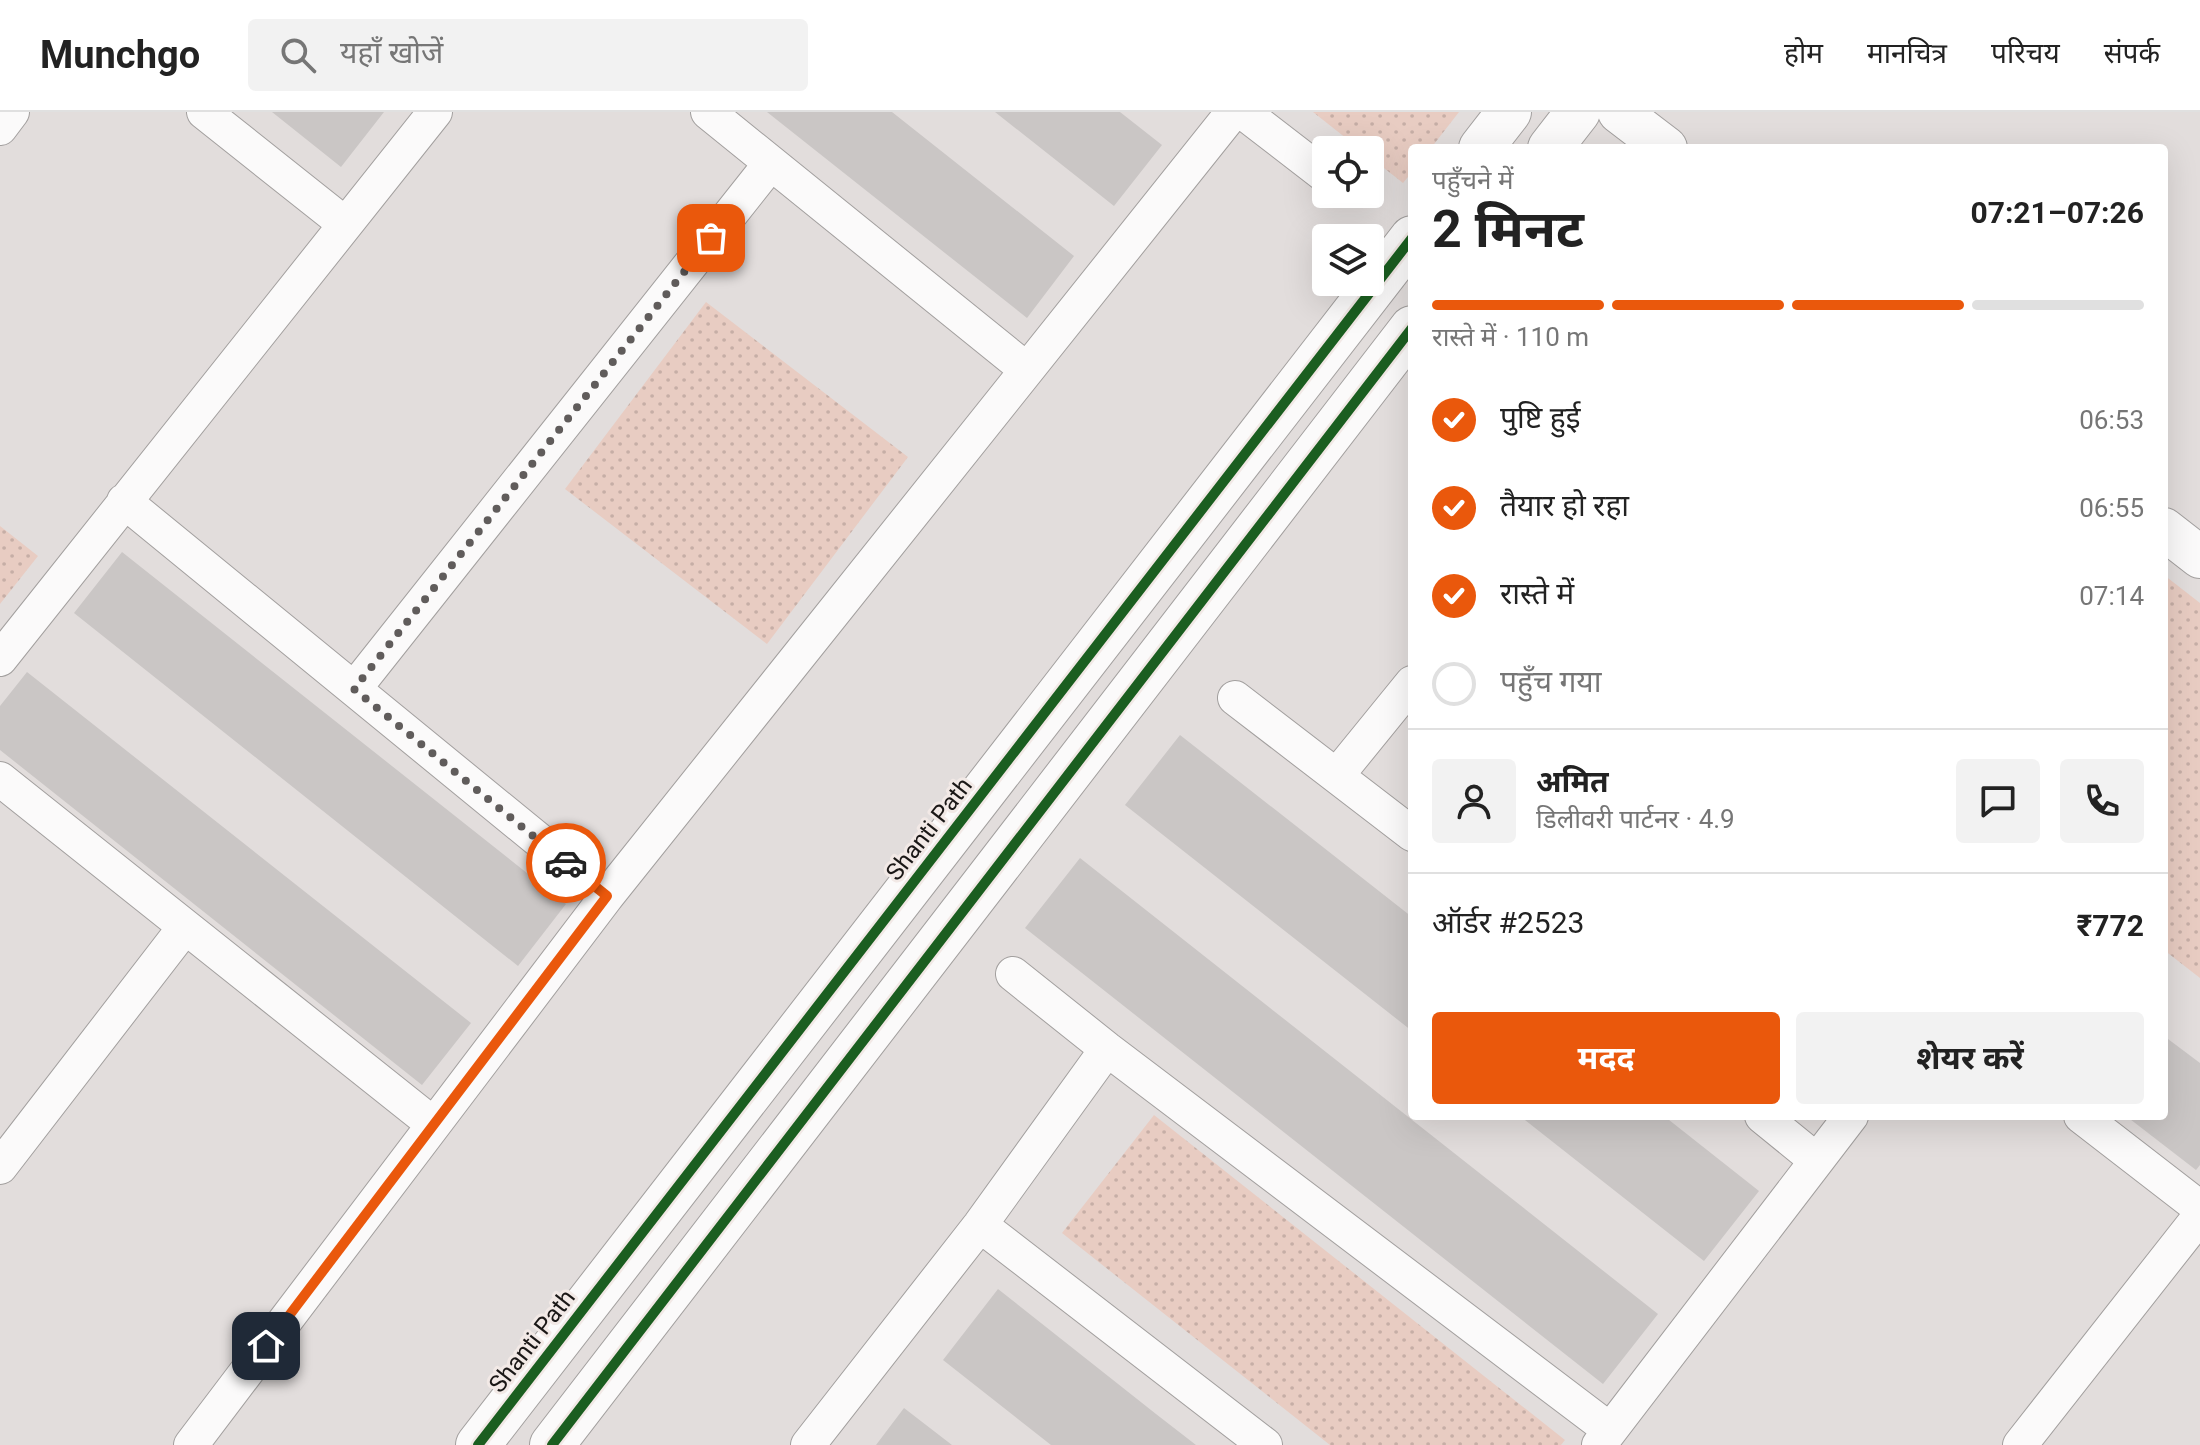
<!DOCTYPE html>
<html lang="hi">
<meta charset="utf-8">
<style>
:root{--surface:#fff;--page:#f2f2f2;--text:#222;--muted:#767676;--line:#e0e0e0;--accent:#ea580c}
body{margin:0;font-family:Roboto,"Noto Sans Devanagari",sans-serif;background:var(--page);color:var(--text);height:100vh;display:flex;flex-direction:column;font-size:30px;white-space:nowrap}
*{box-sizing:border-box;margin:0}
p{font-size:26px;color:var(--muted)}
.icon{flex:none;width:44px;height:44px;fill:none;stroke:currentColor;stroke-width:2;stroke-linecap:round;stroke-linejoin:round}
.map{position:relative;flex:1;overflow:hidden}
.drawer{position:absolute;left:1408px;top:32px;width:760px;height:976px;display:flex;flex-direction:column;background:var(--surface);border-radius:8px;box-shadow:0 8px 32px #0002}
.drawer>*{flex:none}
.buttons{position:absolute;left:1312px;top:24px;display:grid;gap:16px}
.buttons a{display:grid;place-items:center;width:72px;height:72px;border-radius:8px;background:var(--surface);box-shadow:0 8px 32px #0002;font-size:40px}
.pin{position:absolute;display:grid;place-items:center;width:68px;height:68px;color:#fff;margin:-34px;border-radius:16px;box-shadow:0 4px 12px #0006}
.courier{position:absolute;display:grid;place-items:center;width:80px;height:80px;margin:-40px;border:6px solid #ea580c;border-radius:50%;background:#fff;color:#222;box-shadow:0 2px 10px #0007}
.head em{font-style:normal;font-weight:700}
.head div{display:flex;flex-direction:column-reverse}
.head{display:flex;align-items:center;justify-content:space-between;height:136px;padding:0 24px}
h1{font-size:52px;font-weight:700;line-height:60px}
.bar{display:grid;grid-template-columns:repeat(4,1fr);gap:12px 8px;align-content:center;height:96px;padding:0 24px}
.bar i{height:10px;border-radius:6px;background:var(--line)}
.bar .selected{background:var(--accent)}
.bar p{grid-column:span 4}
.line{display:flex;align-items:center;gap:20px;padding:0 24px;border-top:2px solid var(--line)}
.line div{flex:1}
.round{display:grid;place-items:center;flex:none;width:84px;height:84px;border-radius:8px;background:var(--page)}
ol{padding:0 24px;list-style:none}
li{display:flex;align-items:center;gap:24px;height:88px}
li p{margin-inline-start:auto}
li .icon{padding:8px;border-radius:50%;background:var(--accent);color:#fff;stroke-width:4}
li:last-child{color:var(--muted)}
li i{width:44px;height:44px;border:4px solid var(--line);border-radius:50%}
.button{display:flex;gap:16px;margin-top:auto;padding:16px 24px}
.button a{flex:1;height:92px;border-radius:8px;background:var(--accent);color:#fff;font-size:32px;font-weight:700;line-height:92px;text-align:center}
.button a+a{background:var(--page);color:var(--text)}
header{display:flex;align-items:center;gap:48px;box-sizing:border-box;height:112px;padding:0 40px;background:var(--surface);border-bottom:2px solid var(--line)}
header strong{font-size:38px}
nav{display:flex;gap:44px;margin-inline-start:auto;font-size:28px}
.search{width:560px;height:72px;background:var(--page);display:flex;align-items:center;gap:20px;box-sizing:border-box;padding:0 28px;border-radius:8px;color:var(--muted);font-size:30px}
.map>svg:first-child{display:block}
</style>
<header>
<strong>Munchgo</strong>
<div class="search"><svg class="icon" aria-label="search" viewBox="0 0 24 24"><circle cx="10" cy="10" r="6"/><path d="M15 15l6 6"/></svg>यहाँ खोजें</div>
<nav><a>होम</a><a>मानचित्र</a><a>परिचय</a><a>संपर्क</a></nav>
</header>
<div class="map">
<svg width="2200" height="1333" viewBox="0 0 2200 1333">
<defs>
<pattern id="grass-dots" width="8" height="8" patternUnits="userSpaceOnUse" patternTransform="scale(2)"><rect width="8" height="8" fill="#e8ccc2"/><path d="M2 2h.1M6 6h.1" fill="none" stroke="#c6aea6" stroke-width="1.8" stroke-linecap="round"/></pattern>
</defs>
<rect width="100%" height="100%" fill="#e2dddc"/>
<path fill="url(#grass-dots)" d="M 1313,0 L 1459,0 L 1431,36 L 1412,36 L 1412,60 L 1403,71 L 1370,45 L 1370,38 L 1361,38 Z
M 706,190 L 908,345 L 767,532 L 565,377 Z
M 0,414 L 38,444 L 0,492 Z
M 2164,463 L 2200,491 L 2200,866 L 2164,838 Z
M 1154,1003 L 1565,1328 L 1561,1333 L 1330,1333 L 1062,1121 Z"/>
<path fill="#cac6c5" d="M 272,0 L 384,0 L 341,55 Z
M 767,0 L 892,0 L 1074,144 L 1027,206 Z
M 995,0 L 1120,0 L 1162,33 L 1114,94 Z
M 122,440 L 566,792 L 518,854 L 74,501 Z
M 27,560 L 471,911 L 422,973 L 0,638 L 0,594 Z
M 1180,623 L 1412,805 L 1412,919 L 1125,693 Z
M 1080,746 L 1658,1202 L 1603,1272 L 1025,816 Z
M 2164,924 L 2200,951 L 2200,1053 L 2196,1058 L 2126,1004 L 2164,1004 Z
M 1520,1004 L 1664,1004 L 1759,1079 L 1704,1149 Z
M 998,1177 L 1156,1302 L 1196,1333 L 1051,1333 L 943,1248 Z
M 904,1296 L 952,1333 L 876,1333 Z"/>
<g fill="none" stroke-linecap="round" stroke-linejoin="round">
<defs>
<path id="minor" d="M 204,0 L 345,112
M 708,0 L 1027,258
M 1243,0 L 1326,64
M 0,16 L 12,0
M 124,389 L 607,784
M 0,547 L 435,0
M 354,577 L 771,51
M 1235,586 L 1412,722
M 1338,662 L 1412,571
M 0,667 L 433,1012
M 1013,862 L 1107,937 L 1610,1318
M 1762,1004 L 1816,1048
M 2081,1004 L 2200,1096
M 0,1055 L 185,815
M 980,1113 L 1265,1333
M 191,1333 L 607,784 L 1233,0
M 808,1333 L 980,1113 L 1107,937
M 1599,1333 L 1851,1004
M 2020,1333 L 2200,1104"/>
<path id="tertiary" d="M 1619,0 L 1666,36
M 2164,417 L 2200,445"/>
<path id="secondary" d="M 1481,36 L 1509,0
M 1550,36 L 1578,0
M 478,1333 L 1412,126
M 552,1333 L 1412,216"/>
</defs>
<use href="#minor" stroke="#a29f9e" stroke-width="36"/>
<use href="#tertiary" stroke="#a29f9e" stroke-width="44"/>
<use href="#secondary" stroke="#a29f9e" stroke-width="46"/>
<use href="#minor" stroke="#fbfafa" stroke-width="34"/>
<use href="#tertiary" stroke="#fbfafa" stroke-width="42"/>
<use href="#secondary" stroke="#fbfafa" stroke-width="44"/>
<defs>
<path id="cycleway" d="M 478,1333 L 1412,126
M 552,1333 L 1412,216"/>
</defs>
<use href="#cycleway" stroke="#f2e9e6" stroke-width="15"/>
<use href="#cycleway" stroke="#1b5e20" stroke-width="10"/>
</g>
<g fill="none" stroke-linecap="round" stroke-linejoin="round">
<path stroke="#605c5b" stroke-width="8" stroke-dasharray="0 14.4" d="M 566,751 L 354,577 L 711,126"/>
<path stroke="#ea580c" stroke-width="10" d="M 266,1234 L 607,784 L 566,751"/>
</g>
<g text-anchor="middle" stroke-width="6" stroke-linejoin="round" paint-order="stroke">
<g font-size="24" fill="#1a1716" stroke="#f2e9e6">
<text transform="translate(929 717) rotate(-52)" y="8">Shanti Path</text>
<text transform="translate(532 1229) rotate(-52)" y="8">Shanti Path</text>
</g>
</g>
</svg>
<div class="buttons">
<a><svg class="icon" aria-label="locate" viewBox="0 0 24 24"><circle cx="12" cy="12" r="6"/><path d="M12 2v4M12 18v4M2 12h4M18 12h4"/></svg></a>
<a><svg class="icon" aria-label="layers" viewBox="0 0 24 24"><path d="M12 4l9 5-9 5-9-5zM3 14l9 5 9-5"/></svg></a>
</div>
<div class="pin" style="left:711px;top:126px;background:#ea580c"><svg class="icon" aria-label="bag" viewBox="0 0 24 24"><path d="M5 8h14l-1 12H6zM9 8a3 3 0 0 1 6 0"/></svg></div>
<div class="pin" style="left:266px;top:1234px;background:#1f2937"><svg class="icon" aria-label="home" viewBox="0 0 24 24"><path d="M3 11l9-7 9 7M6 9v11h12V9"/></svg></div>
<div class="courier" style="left:566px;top:751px"><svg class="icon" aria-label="car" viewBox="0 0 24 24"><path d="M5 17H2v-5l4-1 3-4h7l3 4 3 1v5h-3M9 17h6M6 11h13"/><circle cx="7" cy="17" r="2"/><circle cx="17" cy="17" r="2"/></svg></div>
<section class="drawer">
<div class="head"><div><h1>2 मिनट</h1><p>पहुँचने में</p></div><em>07:21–07:26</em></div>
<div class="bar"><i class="selected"></i><i class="selected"></i><i class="selected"></i><i></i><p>रास्ते में · 110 m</p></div>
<ol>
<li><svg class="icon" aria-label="check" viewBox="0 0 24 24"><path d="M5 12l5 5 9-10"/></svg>पुष्टि हुई<p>06:53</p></li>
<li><svg class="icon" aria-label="check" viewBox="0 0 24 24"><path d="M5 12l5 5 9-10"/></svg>तैयार हो रहा<p>06:55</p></li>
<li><svg class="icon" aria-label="check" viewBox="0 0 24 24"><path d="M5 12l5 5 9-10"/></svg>रास्ते में<p>07:14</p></li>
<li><i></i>पहुँच गया</li>
</ol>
<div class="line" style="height:144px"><a class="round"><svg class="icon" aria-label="person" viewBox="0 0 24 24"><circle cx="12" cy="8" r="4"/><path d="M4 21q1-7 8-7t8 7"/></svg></a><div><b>अमित</b><p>डिलीवरी पार्टनर · 4.9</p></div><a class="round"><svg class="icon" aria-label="chat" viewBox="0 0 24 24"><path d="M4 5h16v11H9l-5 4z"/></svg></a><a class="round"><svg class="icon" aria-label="phone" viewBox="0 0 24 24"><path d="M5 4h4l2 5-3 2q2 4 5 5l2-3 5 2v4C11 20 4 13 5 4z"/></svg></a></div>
<div class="line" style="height:104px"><div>ऑर्डर #2523</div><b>₹772</b></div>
<div class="button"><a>मदद</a><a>शेयर करें</a></div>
</section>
</div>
